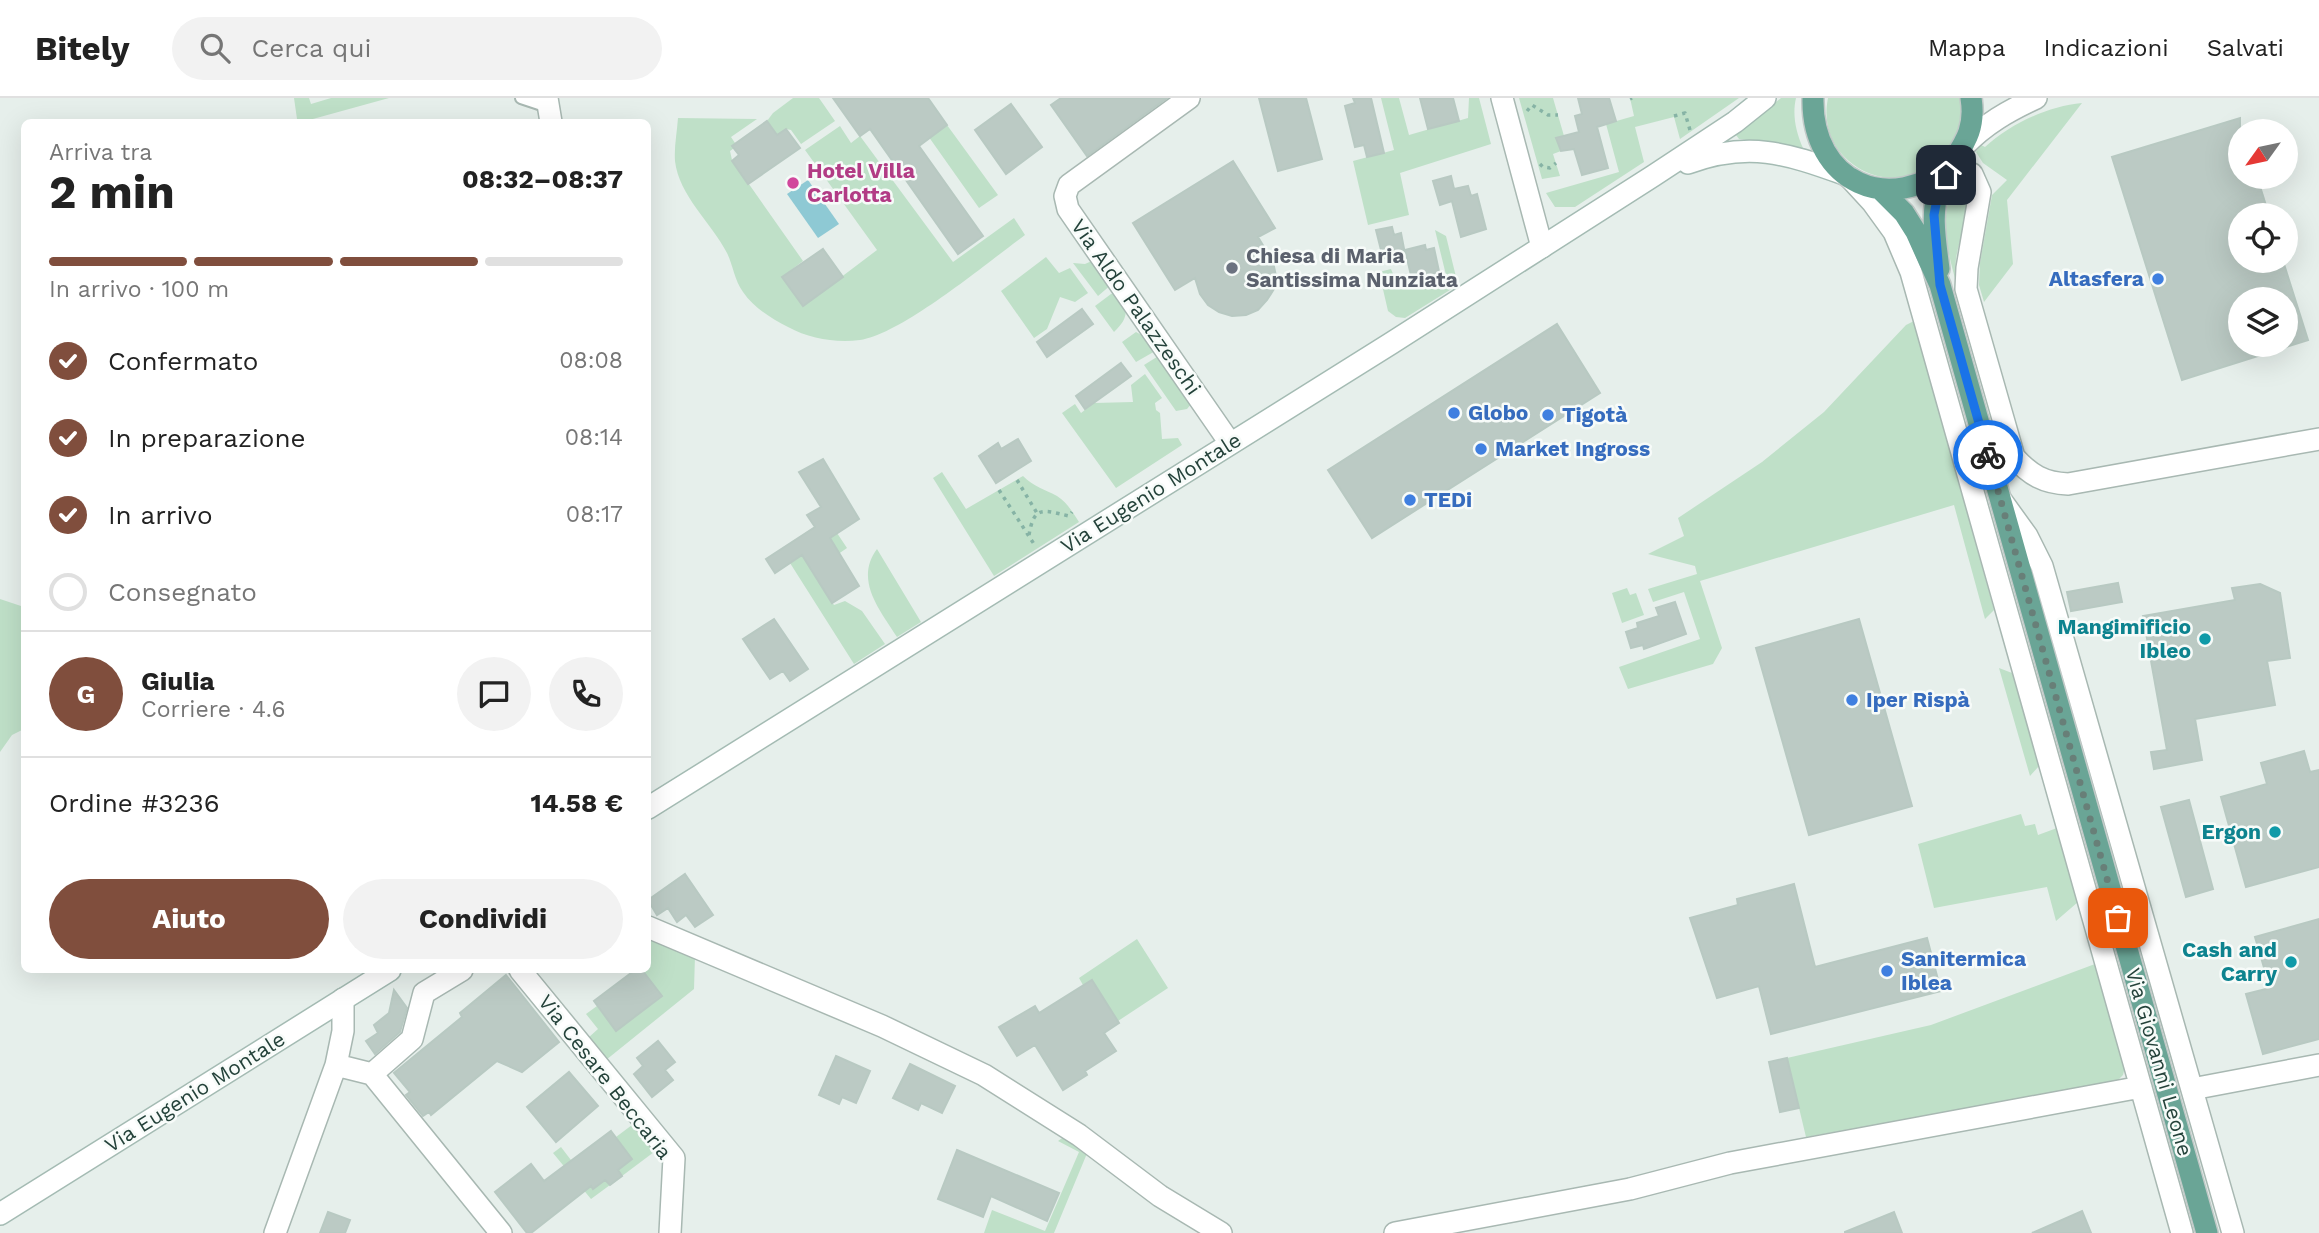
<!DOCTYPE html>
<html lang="it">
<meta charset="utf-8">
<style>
:root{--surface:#fff;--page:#f2f2f2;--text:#222;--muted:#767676;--line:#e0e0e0;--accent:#804e3d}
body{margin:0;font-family:"Work Sans",sans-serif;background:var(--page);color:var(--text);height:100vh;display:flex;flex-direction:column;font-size:26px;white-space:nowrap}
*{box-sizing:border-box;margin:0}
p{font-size:23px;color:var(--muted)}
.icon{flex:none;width:38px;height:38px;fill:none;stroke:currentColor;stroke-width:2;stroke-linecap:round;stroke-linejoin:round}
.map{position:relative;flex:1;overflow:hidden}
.drawer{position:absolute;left:21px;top:21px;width:630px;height:854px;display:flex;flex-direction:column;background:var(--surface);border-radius:10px;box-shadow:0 7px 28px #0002}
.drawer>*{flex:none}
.needle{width:46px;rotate:237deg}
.fabs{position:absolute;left:2228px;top:21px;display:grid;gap:14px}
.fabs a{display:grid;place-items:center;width:70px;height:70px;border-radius:50%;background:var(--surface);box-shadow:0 7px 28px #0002;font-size:35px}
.pin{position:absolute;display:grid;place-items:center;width:60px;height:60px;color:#fff;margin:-30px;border-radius:14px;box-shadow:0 4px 10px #0006}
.courier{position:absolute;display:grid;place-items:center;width:70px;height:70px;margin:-35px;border:5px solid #1a73e8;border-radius:50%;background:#fff;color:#222;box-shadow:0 2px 9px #0007}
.head em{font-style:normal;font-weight:700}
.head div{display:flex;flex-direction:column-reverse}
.head{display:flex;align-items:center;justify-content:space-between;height:119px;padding:0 28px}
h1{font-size:46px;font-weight:700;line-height:52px}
.bar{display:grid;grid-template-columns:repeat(4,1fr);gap:10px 7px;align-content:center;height:84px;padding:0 28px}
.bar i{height:9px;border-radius:5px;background:var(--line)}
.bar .selected{background:var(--accent)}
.bar p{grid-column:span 4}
.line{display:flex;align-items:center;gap:18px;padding:0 28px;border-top:2px solid var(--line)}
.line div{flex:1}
.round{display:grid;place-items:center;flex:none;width:74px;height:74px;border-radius:37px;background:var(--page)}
ol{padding:0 28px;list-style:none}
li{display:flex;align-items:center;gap:21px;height:77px}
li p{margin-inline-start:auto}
li .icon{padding:7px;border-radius:50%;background:var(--accent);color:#fff;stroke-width:4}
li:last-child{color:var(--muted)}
li i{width:38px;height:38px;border:4px solid var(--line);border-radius:50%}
.primary-button{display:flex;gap:14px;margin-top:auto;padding:14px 28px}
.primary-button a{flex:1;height:80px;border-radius:42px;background:var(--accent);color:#fff;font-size:28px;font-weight:700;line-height:80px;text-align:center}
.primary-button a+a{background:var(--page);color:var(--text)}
header{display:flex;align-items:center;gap:42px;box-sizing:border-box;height:98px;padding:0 35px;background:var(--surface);border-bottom:2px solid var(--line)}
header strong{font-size:33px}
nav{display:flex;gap:38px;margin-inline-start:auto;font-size:24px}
.search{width:490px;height:63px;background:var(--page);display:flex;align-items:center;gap:18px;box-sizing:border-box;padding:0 24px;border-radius:38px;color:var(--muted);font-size:26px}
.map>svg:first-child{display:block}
</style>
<header>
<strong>Bitely</strong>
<div class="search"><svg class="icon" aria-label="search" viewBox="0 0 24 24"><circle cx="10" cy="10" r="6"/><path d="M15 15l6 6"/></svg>Cerca qui</div>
<nav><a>Mappa</a><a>Indicazioni</a><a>Salvati</a></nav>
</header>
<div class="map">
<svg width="2319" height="1135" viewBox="0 0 2319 1135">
<rect width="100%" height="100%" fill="#e6efeb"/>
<path fill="#bfe0c8" d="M 294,0 L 309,0 L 311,6 L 331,0 L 389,0 L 302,24 L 297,21 Z
M 793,0 L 819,0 L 835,23 L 801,46 L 791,32 L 786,31 L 777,37 L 767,23 L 773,15 Z
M 1381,0 L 1399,0 L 1409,37 L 1468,20 L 1469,0 L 1479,0 L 1491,46 L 1400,75 L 1409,117 L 1368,127 L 1353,63 L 1394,52 Z
M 1519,0 L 1553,0 L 1564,38 L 1556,40 L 1561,53 L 1553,56 L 1560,78 L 1542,81 Z
M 1630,0 L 1739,0 L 1680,41 L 1674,19 L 1635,29 L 1644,64 L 1575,109 L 1555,109 L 1546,95 L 1619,74 L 1606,26 L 1634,18 Z
M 1781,0 L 1796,0 C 1792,17 1796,34 1803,50 L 1739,41 L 1736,37 Z
M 1828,0 L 1960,0 C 1963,12 1961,25 1956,37 C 1928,114 1812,80 1828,0 Z
M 2082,5 L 2007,102 L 2013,166 L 1984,204 L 1979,187 L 1980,165 L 1992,97 L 2007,82 L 1983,65 L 1976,54 L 1981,47 L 1985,49 C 2010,26 2048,8 2082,5 Z
M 925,11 L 940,32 L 947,27 L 998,97 L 979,110 L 914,18 Z
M 678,20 L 757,21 L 731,39 L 737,48 L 730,53 L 732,62 L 803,163 L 782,179 L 803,208 L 877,152 L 805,52 L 840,28 L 851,45 L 860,38 L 953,164 L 1014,120 L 1025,137 C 988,164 902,236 860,242 C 836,245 810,241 788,229 C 771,220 754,210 743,194 C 734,181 733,167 727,155 C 711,124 679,98 675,63 C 674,49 677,34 678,20 Z
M 1952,87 C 1981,103 1959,136 1956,161 C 1955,168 1956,176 1956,184 C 1946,148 1941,124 1952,87 Z
M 1435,132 L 1446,138 L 1458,187 L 1405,220 L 1396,219 L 1388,213 L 1379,174 L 1391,171 L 1396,183 L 1411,179 L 1415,190 L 1428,186 L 1428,181 L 1446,177 Z
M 1046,159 L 1059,175 L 1070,170 L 1088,195 L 1075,204 L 1060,199 L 1047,231 L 1034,240 L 1001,193 Z
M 1094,162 L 1112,186 L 1098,198 L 1073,165 L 1085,166 Z
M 1117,194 C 1129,211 1129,220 1114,234 L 1095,208 L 1111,196 Z
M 1914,223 L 1994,512 L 1985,521 L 1954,407 L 1700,483 L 1722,550 L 1713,566 L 1628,591 L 1619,569 L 1700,541 L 1684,494 L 1653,504 L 1648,491 L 1697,476 L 1695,468 L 1648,456 L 1684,438 L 1678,420 L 1762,364 L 1824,314 L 1906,227 Z
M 1136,234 L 1149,241 L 1157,252 L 1136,264 L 1122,244 Z
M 1160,257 L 1192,305 L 1187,311 L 1176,313 L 1144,267 Z
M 1145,276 L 1162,300 L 1155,305 L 1156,312 L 1160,315 L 1162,341 L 1178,340 L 1182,347 L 1116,390 L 1062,315 L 1075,306 L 1081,315 L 1094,305 L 1133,304 L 1131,287 Z
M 942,374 L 966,411 L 1023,378 C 1034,389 1044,391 1057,398 C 1067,404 1073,415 1079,424 L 994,478 L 933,380 Z
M 837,435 L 847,450 L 812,474 L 834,507 L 845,503 L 862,513 L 885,546 L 854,566 L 790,465 Z
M 877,451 L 921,524 L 897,539 C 880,512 854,482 877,451 Z
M 1627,490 L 1630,497 L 1636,495 L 1644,517 L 1622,525 L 1612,495 Z
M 0,501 L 24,509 L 24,631 L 12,637 L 0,654 Z
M 1999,570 L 2012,575 L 2039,668 L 2030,678 Z
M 2021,716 L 2025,728 L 2035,726 L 2038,737 L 2057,730 L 2078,804 L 2056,823 L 2047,789 L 1934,810 L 1918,746 Z
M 648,838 L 695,858 L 694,891 L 606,962 L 588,940 L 598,931 L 586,916 L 597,908 L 616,933 L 662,898 L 642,872 L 648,872 Z
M 1137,841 L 1168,890 L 1118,923 L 1092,882 L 1083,887 L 1079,880 Z
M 2095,866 L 2125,969 L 2123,977 L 2116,984 L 1806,1039 L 1787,960 L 1931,927 Z
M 632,1027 L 654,1054 L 622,1078 L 618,1072 L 632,1061 L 616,1039 Z
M 1065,1038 L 1088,1053 L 1054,1135 L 984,1135 L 992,1112 L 1045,1133 L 1079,1054 L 1058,1043 Z
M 561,1049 L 593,1091 L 605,1081 L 610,1087 L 591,1101 L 553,1055 Z"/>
<path fill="#8ec9d4" d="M 808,82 L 839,126 L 818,140 L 787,96 Z"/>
<path fill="#bbcac4" stroke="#b8c9c2" stroke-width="2" d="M 833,0 L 928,0 L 947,27 L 919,48 L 983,138 L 958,156 L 870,31 L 860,38 Z
M 1061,0 L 1167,0 L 1087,58 L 1051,7 Z
M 1259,0 L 1306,0 L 1322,61 L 1278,73 Z
M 1353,0 L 1371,0 L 1384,55 L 1367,59 L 1364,47 L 1355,49 L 1345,8 L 1355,5 Z
M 1420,0 L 1453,0 L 1459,23 L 1428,31 Z
M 1578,0 L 1609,0 L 1616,23 L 1597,29 L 1608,70 L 1582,77 L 1574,51 L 1561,53 L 1556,40 L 1579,34 L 1575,18 L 1582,16 Z
M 1011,6 L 1042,49 L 1006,76 L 975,32 Z
M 2240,20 L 2240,79 L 2257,79 L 2269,117 L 2240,117 L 2240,163 L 2283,163 L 2308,242 L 2286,249 L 2286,201 L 2240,201 L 2240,247 L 2282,247 L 2283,250 L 2182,282 L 2112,59 Z
M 767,23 L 777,37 L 786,31 L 800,50 L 748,86 L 732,63 L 739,57 L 732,48 Z
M 1233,63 L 1275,130 L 1258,139 L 1273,164 L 1276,178 L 1274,191 L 1267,202 L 1258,212 L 1246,217 L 1232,218 L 1219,214 L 1208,207 L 1200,196 L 1195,180 L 1175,192 L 1133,125 Z
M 1451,78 L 1454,91 L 1468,88 L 1471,98 L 1477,96 L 1486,131 L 1461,139 L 1452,103 L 1440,107 L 1433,83 Z
M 1392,129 L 1394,137 L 1401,135 L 1405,156 L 1383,160 L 1376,132 Z
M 1425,147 L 1426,152 L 1434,150 L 1440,178 L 1428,181 L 1429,186 L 1414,190 L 1405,152 Z
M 823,151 L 843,179 L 803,208 L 782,179 Z
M 1082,211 L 1093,226 L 1047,259 L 1037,244 Z
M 1557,226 L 1600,295 L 1372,440 L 1328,372 Z
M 1121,265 L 1131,278 L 1085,311 L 1076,298 Z
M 1018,341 L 1031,363 L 996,385 L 979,358 L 998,345 L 1001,351 Z
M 823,361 L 859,421 L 830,440 L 859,488 L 832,505 L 802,457 L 775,475 L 766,461 L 815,429 L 807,417 L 821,409 L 799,374 Z
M 2118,485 L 2122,504 L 2071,513 L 2067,494 Z
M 2260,486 L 2280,495 L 2290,560 L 2267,563 L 2275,607 L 2195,621 L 2202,662 L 2154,671 L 2151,654 L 2167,652 L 2143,518 L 2235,502 L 2232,490 Z
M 1675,504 L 1686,536 L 1644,551 L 1643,547 L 1631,550 L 1626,534 L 1638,530 L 1637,525 L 1659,518 L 1656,510 Z
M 774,521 L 808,571 L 790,583 L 783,573 L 770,581 L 743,541 Z
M 1859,521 L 1912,708 L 1809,737 L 1756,550 Z
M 2304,653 L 2310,674 L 2319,672 L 2319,769 L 2246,789 L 2221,699 L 2267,686 L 2261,665 Z
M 2189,702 L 2213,791 L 2186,799 L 2161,709 Z
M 685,776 L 713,817 L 695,829 L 686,817 L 677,824 L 668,810 L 657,817 L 648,802 Z
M 1794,786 L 1815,869 L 1927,840 L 1941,893 L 1771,936 L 1759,888 L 1717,900 L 1690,820 L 1738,807 L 1737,801 Z
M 2319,821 L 2319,941 L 2263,956 L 2246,896 L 2270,890 L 2255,839 Z
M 635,872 L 642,872 L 662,898 L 616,933 L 594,903 Z
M 506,877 L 559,944 L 522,974 L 497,963 L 431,1017 L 429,1014 L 423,1018 L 406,997 L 410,994 L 394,975 L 462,919 L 460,915 Z
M 1092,882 L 1119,925 L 1104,935 L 1116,953 L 1085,973 L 1087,977 L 1063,992 L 1035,947 L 1017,958 L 999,929 L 1035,908 L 1039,915 Z
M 394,892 L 407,910 L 400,934 L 375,956 L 366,943 L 378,935 L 374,927 L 389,915 Z
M 658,943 L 675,964 L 665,972 L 673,982 L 652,999 L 634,976 L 643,968 L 637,960 Z
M 836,958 L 870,973 L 856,1005 L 842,999 L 839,1006 L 819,997 Z
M 1787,960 L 1799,1010 L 1780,1014 L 1769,964 Z
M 910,966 L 955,988 L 942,1015 L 921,1005 L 918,1012 L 893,1000 Z
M 569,974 L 598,1008 L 556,1044 L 527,1009 Z
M 611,1033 L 632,1061 L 618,1072 L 622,1078 L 610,1087 L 605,1082 L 593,1091 L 591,1088 L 531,1135 L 527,1135 L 495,1094 L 531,1066 L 544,1083 Z
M 957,1052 L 1059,1095 L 1047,1123 L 991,1098 L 983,1119 L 938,1101 Z
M 2082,1113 L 2091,1135 L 2032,1135 Z
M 328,1114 L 350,1122 L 345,1135 L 320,1135 Z
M 1894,1114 L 1902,1135 L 1845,1135 L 1845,1134 Z"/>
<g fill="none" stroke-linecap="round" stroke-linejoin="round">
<defs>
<path id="service" d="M 521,0 L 548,9"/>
<path id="minor" d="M 547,0 L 551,24
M 1189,0 L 1069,87 L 1065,98 L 1068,111 L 1230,345
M 1502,0 L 1542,149
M 1964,48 C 1985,26 2008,13 2036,0
M 1972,76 L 1980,94 L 1967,170 L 1966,191 L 2014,359 C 2030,377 2044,385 2068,386 L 2319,341
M 1850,80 L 1873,105 L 1894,134 L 1911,174 L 2182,1135
M 2001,402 L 2027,438 L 2042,468 L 2233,1135
M 648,829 L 882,928 L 984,977 L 1079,1037 L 1160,1098 L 1221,1135
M 520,872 L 674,1060 L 670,1135
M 336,967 L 372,976 L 501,1135
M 372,976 L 412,941 L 424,895 L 462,872
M 2192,991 L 2319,967
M 275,1135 L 336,967 L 343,933 L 343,901
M 1395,1135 L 1630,1091 L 1730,1065 L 2141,989"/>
<path id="secondary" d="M 1688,65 C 1748,43 1786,55 1844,76
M 648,710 L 1390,246 L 1653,78 L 1735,24 L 1765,0
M 0,1116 L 390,872"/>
<path id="primary" d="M 1813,0 C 1811,84 1890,120 1953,65
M 1880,91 L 1904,115 L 1916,134 L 1940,187 L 2207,1135
M 1939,171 C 1936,145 1930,116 1939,90 C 1952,55 1978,43 1971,0"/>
</defs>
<use href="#service" stroke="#a8b8b2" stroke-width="14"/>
<use href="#minor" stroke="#a8b8b2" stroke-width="24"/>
<use href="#secondary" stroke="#a4bbb3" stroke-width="24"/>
<use href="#primary" stroke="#c2cac8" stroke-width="24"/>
<path stroke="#86b3a5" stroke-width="3.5" stroke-dasharray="3.5 5" stroke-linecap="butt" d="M 1630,1 L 1632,0
M 1527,13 L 1532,7 L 1548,17 L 1558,17
M 1674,18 L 1685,15 L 1690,32
M 1540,66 L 1543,69 L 1550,70 L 1556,65
M 1017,382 L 1037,415
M 999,392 L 1034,446
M 1029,437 C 1034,407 1043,412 1069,418 L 1072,414"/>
<use href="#service" stroke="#fff" stroke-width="10"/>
<use href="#minor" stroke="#fff" stroke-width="21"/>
<use href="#secondary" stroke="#fff" stroke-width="21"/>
<use href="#primary" stroke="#6aa596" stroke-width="21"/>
</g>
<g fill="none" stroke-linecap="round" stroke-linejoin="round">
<path stroke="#687f78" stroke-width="7" stroke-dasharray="0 12.6" d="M 1988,357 L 2118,820"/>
<path stroke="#1a73e8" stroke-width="9" d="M 1946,77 L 1939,90 L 1934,117 L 1940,187 L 1988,357"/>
</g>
<circle fill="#d1479c" stroke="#f7fbf9" stroke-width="2.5" cx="793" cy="85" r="7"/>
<circle fill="#6b7280" stroke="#f7fbf9" stroke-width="2.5" cx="1232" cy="170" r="7"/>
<g fill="#3f7fe0" stroke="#f7fbf9" stroke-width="2.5">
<circle cx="2158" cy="181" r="7"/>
<circle cx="1454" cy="315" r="7"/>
<circle cx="1548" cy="317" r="7"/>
<circle cx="1481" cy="351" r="7"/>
<circle cx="1410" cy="402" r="7"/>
<circle cx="1852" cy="602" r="7"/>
<circle cx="1887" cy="873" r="7"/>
</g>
<g fill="#0f9aa8" stroke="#f7fbf9" stroke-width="2.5">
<circle cx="2205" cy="541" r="7"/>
<circle cx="2275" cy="734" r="7"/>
<circle cx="2291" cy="864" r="7"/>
</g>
<g text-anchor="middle" stroke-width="5" stroke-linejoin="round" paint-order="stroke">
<g font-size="21" font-weight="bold" fill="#b23c85" stroke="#f7fbf9" text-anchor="start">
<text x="807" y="80">Hotel Villa<tspan x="807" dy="24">Carlotta</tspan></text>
</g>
<g font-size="21" font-weight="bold" fill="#5b616d" stroke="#f7fbf9" text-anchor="start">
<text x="1246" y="165">Chiesa di Maria<tspan x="1246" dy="24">Santissima Nunziata</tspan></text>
</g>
<g font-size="21" font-weight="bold" fill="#366cbe" stroke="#f7fbf9" text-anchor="start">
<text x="2144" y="188" text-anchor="end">Altasfera</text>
<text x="1468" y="322">Globo</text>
<text x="1562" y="324">Tigotà</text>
<text x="1495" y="358">Market Ingross</text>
<text x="1424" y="409">TEDi</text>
<text x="1866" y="609">Iper Rispà</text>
<text x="1901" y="868">Sanitermica<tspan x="1901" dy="24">Iblea</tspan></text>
</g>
<g font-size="21" fill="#24423a" stroke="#f7fbf9">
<text transform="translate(1136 209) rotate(55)" y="7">Via Aldo Palazzeschi</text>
<text transform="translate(1151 395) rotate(-32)" y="7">Via Eugenio Montale</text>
<text transform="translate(2159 964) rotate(74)" y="7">Via Giovanni Leone</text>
<text transform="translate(605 979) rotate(52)" y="7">Via Cesare Beccaria</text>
<text transform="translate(195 994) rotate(-32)" y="7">Via Eugenio Montale</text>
</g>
<g font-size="21" font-weight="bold" fill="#0d838f" stroke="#f7fbf9" text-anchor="end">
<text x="2191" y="536">Mangimificio<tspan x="2191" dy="24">Ibleo</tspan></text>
<text x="2261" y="741">Ergon</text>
<text x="2277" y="859">Cash and<tspan x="2277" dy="24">Carry</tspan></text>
</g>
</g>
</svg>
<div class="fabs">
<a><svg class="needle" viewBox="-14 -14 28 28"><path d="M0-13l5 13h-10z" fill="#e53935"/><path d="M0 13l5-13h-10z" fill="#767676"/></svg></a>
<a><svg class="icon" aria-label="locate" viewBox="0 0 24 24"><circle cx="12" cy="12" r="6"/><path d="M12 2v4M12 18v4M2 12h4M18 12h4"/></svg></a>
<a><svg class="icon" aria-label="layers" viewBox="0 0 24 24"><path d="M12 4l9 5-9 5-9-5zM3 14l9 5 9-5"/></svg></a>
</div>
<div class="pin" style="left:2118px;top:820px;background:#ea580c"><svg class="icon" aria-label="bag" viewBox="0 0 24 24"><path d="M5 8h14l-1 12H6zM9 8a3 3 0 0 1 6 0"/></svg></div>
<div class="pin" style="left:1946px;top:77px;background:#1f2937"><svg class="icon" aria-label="home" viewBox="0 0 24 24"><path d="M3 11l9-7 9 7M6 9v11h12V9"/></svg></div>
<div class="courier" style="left:1988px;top:357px"><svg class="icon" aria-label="bike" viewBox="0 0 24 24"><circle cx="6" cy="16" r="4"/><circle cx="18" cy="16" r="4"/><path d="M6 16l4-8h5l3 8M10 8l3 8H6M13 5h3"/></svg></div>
<section class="drawer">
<div class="head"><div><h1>2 min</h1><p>Arriva tra</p></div><em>08:32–08:37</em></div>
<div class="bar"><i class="selected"></i><i class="selected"></i><i class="selected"></i><i></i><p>In arrivo · 100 m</p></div>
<ol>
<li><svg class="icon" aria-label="check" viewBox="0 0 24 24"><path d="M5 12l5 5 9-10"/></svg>Confermato<p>08:08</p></li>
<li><svg class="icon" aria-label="check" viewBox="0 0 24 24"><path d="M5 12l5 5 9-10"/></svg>In preparazione<p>08:14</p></li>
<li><svg class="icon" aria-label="check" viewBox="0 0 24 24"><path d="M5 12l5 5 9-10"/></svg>In arrivo<p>08:17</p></li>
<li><i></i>Consegnato</li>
</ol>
<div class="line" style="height:126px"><b class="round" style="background:var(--accent);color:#fff">G</b><div><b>Giulia</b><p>Corriere · 4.6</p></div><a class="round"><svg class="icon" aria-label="chat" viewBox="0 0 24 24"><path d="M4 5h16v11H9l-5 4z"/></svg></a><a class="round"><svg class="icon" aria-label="phone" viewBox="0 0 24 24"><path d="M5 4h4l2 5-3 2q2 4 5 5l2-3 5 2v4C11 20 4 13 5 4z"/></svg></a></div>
<div class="line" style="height:91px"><div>Ordine #3236</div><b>14.58 €</b></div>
<div class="primary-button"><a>Aiuto</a><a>Condividi</a></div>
</section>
</div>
